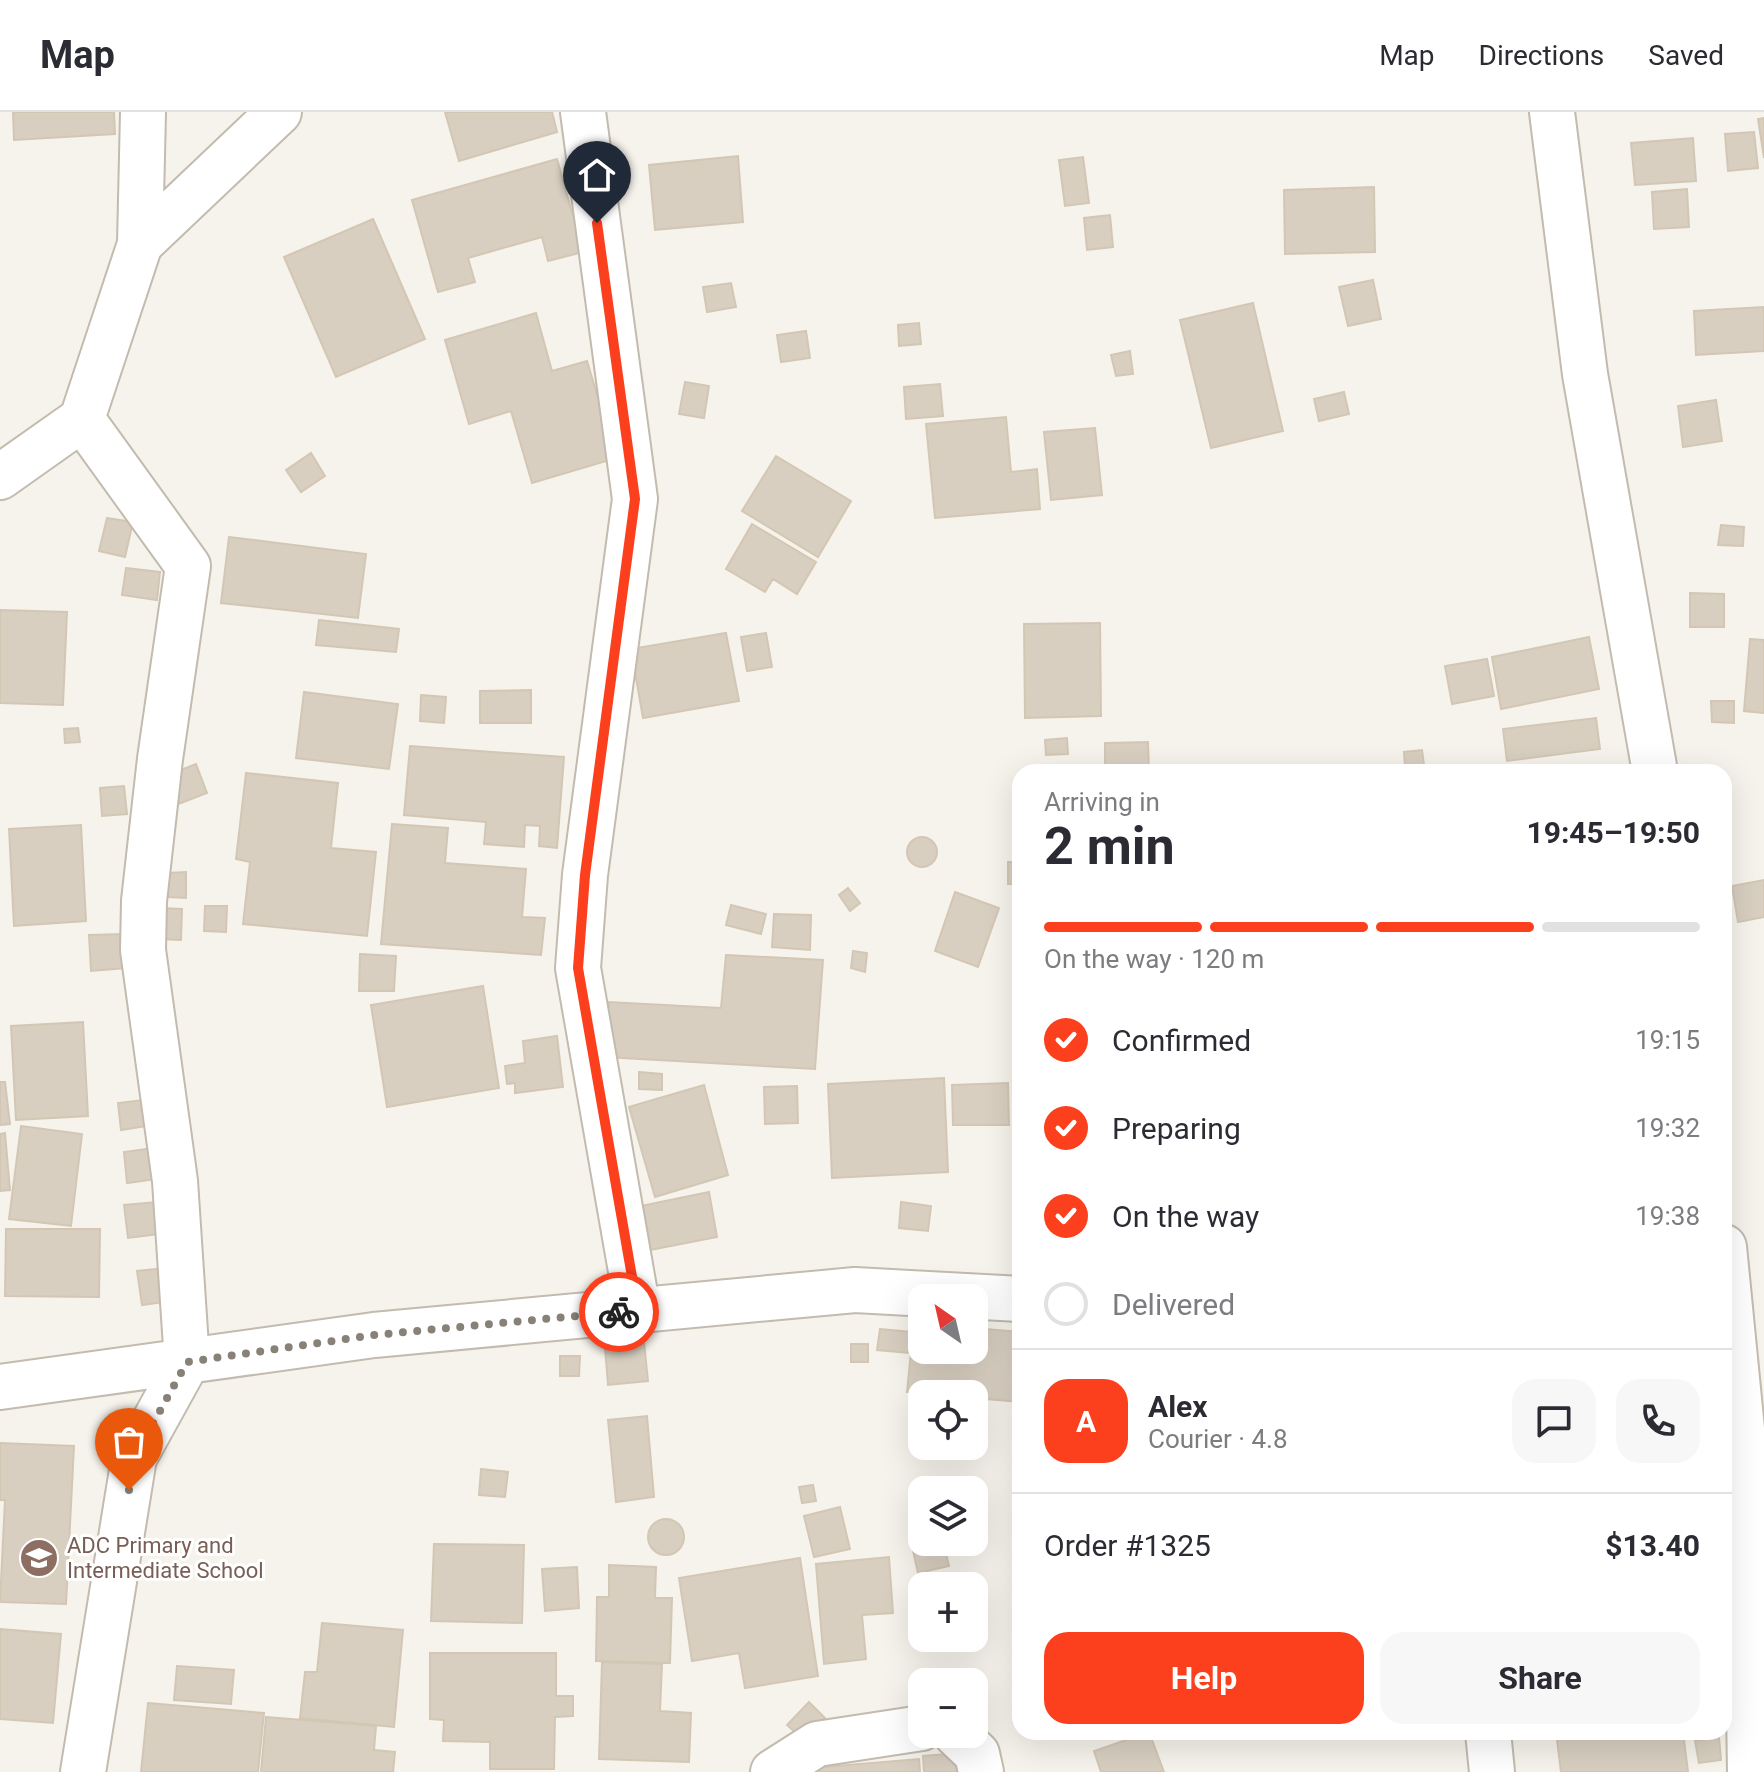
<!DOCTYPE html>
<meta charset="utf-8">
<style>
:root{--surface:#fff;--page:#f7f7f7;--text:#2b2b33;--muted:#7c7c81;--line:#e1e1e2;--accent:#fc3f1d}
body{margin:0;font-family:Roboto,sans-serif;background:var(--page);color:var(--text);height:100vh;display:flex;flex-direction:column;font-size:30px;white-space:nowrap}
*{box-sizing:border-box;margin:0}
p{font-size:26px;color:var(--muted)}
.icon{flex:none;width:44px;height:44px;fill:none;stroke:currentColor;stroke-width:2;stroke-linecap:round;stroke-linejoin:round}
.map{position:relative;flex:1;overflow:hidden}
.side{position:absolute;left:1012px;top:652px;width:720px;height:976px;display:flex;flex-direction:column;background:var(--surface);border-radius:24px;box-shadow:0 8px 32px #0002}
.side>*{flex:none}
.needle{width:52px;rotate:326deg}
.buttons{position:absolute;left:908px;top:1172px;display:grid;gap:16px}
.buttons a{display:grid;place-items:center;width:80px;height:80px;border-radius:16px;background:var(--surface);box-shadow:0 8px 32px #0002;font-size:40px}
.pin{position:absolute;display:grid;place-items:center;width:68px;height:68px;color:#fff;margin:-82px -34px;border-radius:50% 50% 50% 0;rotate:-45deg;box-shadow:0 0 8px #0007}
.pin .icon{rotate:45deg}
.courier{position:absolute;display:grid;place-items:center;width:80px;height:80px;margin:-40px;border:6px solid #fc3f1d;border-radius:50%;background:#fff;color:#222;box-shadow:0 2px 10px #0007}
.head em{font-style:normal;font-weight:700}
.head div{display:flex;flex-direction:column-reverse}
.head{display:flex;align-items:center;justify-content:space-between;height:136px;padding:0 32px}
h1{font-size:52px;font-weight:700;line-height:60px}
.bar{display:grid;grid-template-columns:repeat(4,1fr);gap:12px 8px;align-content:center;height:96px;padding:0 32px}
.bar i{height:10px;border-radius:6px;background:var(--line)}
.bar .selected{background:var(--accent)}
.bar p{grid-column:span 4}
.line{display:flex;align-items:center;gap:20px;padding:0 32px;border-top:2px solid var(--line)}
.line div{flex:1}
.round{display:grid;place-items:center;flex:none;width:84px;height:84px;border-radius:24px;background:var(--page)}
ol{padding:0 32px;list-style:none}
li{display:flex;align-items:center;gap:24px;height:88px}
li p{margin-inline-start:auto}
li .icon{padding:8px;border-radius:50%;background:var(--accent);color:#fff;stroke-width:4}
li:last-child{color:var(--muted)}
li i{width:44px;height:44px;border:4px solid var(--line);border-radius:50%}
.cta{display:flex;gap:16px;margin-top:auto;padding:16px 32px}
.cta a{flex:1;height:92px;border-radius:24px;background:var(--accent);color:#fff;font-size:32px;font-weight:700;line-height:92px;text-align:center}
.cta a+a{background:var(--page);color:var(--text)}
header{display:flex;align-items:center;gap:48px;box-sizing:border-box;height:112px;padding:0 40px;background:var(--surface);border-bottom:2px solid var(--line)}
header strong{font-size:38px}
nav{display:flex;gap:44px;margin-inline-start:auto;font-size:28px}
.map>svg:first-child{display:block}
</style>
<header>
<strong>Map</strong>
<nav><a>Map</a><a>Directions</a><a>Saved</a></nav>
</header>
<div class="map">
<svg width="1764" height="1660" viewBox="0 0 1764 1660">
<rect width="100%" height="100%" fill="#f6f3ec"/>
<path fill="#d8cfc1" stroke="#d3c7b4" stroke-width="2" d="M 13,0 L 114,0 L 115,22 L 14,28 Z
M 445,0 L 552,0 L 557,20 L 459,49 Z
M 1764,6 L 1764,46 L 1758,7 Z
M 1754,20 L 1758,56 L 1728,59 L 1725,22 Z
M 1693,26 L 1696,69 L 1635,73 L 1631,31 Z
M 738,44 L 743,110 L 655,118 L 649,53 Z
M 1083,45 L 1089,91 L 1065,94 L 1059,48 Z
M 557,47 L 583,140 L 548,149 L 542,125 L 468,146 L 475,170 L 438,180 L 412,88 Z
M 1374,75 L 1375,140 L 1285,142 L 1284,78 Z
M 1687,77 L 1689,115 L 1654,117 L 1652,80 Z
M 1110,103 L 1113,135 L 1087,138 L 1084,106 Z
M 373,107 L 425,227 L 336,265 L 284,145 Z
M 1373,168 L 1381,207 L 1348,214 L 1339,175 Z
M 731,171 L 736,195 L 707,200 L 703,175 Z
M 1253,191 L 1283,319 L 1211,336 L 1180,208 Z
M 1764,195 L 1764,239 L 1696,243 L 1694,199 Z
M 536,201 L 552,259 L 587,249 L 616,346 L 532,371 L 511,299 L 469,312 L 445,228 Z
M 919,211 L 921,232 L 899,234 L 898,213 Z
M 806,219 L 810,246 L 781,250 L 777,223 Z
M 1130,239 L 1133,262 L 1116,264 L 1111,243 Z
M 685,270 L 709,274 L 704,306 L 679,302 Z
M 940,272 L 943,304 L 906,307 L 904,275 Z
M 1344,280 L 1349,302 L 1319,309 L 1314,287 Z
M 1716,288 L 1722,329 L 1683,335 L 1678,294 Z
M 1006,305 L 1011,360 L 1037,357 L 1040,397 L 935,406 L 926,312 Z
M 1095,316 L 1102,383 L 1051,388 L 1044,320 Z
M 311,341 L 325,364 L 301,380 L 286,358 Z
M 776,344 L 851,389 L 818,445 L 742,399 Z
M 107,406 L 133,410 L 125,445 L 99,439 Z
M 752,412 L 816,450 L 797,482 L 773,467 L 765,480 L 726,457 Z
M 1721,413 L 1744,415 L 1743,434 L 1718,433 Z
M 229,425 L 366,442 L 358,506 L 221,491 Z
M 126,456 L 160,460 L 157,488 L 122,483 Z
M 1690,481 L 1724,482 L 1724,515 L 1690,515 Z
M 0,498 L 67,500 L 63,593 L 0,591 Z
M 319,508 L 399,517 L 396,540 L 316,533 Z
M 1100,511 L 1101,604 L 1025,606 L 1024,512 Z
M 726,521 L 739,589 L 643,606 L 631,537 Z
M 766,521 L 772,555 L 747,559 L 741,525 Z
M 1589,525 L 1599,577 L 1501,597 L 1492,545 Z
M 1750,527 L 1764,528 L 1764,601 L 1744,599 Z
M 1487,547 L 1494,584 L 1452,592 L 1445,554 Z
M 531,578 L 531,611 L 480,611 L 480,579 Z
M 304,580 L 398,592 L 389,657 L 296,646 Z
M 421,583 L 446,585 L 444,611 L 420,609 Z
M 1711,589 L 1734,589 L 1734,611 L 1712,610 Z
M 1596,606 L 1600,637 L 1507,649 L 1503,617 Z
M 78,616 L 80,630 L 65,631 L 64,617 Z
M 1067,626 L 1068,642 L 1046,643 L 1045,628 Z
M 1148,630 L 1149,660 L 1105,660 L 1105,631 Z
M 410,634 L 564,645 L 557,736 L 539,734 L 540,714 L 525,713 L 524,735 L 484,732 L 486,710 L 404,703 Z
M 1422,638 L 1424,653 L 1405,655 L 1404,640 Z
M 196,652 L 207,681 L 176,693 L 165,664 Z
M 246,661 L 338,671 L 331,736 L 376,740 L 367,824 L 243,812 L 250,750 L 236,747 Z
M 124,674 L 127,702 L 102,704 L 100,676 Z
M 392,712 L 448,716 L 445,751 L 526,757 L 522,805 L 545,806 L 541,843 L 381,832 Z
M 81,713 L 86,809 L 14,814 L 9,717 Z
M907 740a15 15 0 1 1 30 0a15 15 0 1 1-30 0Z
M 1008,750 L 1020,750 L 1020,772 L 1008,772 Z
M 186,760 L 186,786 L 168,785 L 168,761 Z
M 1764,768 L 1764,805 L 1738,810 L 1732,774 Z
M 848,776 L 860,791 L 850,799 L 839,783 Z
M 955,780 L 999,796 L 978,855 L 935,839 Z
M 731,793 L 766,802 L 761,822 L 726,813 Z
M 205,794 L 227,794 L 226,820 L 204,819 Z
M 160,796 L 182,797 L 181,828 L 159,827 Z
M 774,802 L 811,803 L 810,838 L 772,835 Z
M 124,822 L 126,856 L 91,859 L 89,823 Z
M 853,839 L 867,841 L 865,860 L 851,856 Z
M 360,842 L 396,844 L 394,879 L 359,879 Z
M 726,843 L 823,848 L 815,957 L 605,945 L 609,890 L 721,896 Z
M 483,874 L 499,976 L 387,995 L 371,893 Z
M 83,910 L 88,1004 L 16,1008 L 11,914 Z
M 557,924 L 563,975 L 515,981 L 515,971 L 507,972 L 505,954 L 525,951 L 523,929 Z
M 639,960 L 662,962 L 662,978 L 639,977 Z
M 944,966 L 948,1060 L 832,1066 L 828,972 Z
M 0,970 L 5,970 L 10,1012 L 0,1013 Z
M 1008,971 L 1009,1013 L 953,1013 L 952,973 Z
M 704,973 L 728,1063 L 655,1085 L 629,995 Z
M 797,974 L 798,1011 L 765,1012 L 764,975 Z
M 143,988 L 147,1014 L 121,1018 L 118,991 Z
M 1017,1006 L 1020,1006 L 1020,1069 L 1017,1069 Z
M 21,1014 L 82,1022 L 71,1114 L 9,1107 Z
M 5,1021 L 10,1078 L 0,1079 L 0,1022 Z
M 154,1036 L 157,1067 L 127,1071 L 124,1040 Z
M 1014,1073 L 1020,1073 L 1020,1137 L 1013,1137 Z
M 709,1080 L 717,1125 L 650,1138 L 641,1094 Z
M 157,1090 L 160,1122 L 128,1126 L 124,1093 Z
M 901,1090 L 931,1094 L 928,1119 L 899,1116 Z
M 6,1117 L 100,1117 L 99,1185 L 5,1184 Z
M 166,1156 L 171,1189 L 142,1193 L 137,1159 Z
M 914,1210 L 922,1211 L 922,1238 L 974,1238 L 974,1216 L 1020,1220 L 1020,1290 L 974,1286 L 974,1282 L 907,1280 Z
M 880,1217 L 911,1220 L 909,1241 L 877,1238 Z
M 643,1220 L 648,1269 L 608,1273 L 604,1223 Z
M 851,1232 L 868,1232 L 868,1250 L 851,1250 Z
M 560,1244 L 580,1244 L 579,1264 L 560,1264 Z
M 647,1304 L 654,1385 L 616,1390 L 608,1308 Z
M 0,1331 L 74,1334 L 66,1492 L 0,1490 L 5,1388 L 0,1388 Z
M 481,1357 L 508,1360 L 505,1385 L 479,1383 Z
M 813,1373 L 816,1389 L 802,1391 L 799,1375 Z
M 840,1395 L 850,1437 L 814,1445 L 804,1404 Z
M648 1425a18 18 0 1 1 36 0a18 18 0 1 1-36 0Z
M 434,1432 L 524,1433 L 522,1511 L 431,1509 Z
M 944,1433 L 949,1454 L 918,1461 L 913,1439 Z
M 889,1445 L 893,1501 L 862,1503 L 866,1547 L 824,1552 L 816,1452 Z
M 800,1446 L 818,1564 L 745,1576 L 739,1541 L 692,1549 L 679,1466 Z
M 609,1453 L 656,1455 L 655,1486 L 672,1486 L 670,1551 L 596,1549 L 597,1485 L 609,1485 Z
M 577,1455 L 579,1496 L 545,1499 L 542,1457 Z
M 322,1511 L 403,1518 L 394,1615 L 300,1606 L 305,1560 L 317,1560 Z
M 0,1517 L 61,1522 L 53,1611 L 0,1607 Z
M 430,1541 L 556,1541 L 556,1584 L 573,1584 L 573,1604 L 555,1605 L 554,1657 L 490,1657 L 490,1630 L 443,1629 L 444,1608 L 430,1607 Z
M 602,1550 L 662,1552 L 660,1599 L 691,1601 L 689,1650 L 599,1647 Z
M 177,1554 L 234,1558 L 231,1592 L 174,1588 Z
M 809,1590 L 825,1606 L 804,1628 L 787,1613 Z
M 148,1591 L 264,1601 L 258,1660 L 141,1660 Z
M 266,1605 L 376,1614 L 374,1638 L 395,1640 L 393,1660 L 261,1660 Z
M 1149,1620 L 1164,1660 L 1101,1660 L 1094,1639 Z
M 1617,1620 L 1683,1620 L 1688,1660 L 1561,1660 L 1557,1628 Z
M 1719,1625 L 1721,1648 L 1699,1651 L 1695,1629 Z
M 959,1641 L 960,1660 L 924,1660 L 923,1644 Z
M 919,1647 L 920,1660 L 800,1660 L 800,1657 Z"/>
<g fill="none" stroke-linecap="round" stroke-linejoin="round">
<defs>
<path id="minor" d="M 583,0 L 635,387 L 585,763 L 578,856 L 638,1199
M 1552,0 L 1585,262 L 1655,660
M 140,132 L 279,0
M 82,307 L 188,454 L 160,647 L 144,789 L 143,838 L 175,1069 L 187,1250 L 134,1346 L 83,1660
M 0,365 L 82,307 L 140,132 L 143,0
M 1724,1135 L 1745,1348 L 1750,1660
M 0,1275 L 374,1223 L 855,1178 L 1020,1187
M 1488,1620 L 1492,1660
M 956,1622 L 977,1642 L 981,1660
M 773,1660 L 817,1632 L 922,1616"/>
</defs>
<use href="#minor" stroke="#c2bbae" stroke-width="48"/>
<use href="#minor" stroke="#fff" stroke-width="44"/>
</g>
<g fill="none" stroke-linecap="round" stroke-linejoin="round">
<path stroke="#878178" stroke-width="8" stroke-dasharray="0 14.4" d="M 129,1378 L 134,1346 L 187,1250 L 374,1223 L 619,1200"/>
<path stroke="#fc3f1d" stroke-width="10" d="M 597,111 L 635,387 L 585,763 L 578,856 L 638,1199 L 619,1200"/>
</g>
<defs>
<symbol id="school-disc" viewBox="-11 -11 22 22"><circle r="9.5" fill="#8d6e63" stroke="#fff"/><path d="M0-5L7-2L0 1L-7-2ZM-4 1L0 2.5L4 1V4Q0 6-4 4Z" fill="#fff"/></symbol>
</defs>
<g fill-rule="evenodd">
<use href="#school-disc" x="17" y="1424" width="44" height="44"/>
</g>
<g text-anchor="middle" stroke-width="6" stroke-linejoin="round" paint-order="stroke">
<g font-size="22" fill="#785e54" stroke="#fff" text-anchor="start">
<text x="67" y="1441">ADC Primary and<tspan x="67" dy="25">Intermediate School</tspan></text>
</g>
</g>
</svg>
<div class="buttons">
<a><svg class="needle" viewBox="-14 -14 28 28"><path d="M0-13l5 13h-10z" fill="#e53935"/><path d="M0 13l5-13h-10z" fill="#7c7c81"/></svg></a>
<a><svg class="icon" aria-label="locate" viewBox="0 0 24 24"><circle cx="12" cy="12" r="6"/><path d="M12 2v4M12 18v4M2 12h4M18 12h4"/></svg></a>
<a><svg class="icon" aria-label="layers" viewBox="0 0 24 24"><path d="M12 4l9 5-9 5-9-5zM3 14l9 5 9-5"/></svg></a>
<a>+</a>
<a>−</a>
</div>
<div class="pin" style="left:129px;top:1378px;background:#ea580c"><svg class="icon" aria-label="bag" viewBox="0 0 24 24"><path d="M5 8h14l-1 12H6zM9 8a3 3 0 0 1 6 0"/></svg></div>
<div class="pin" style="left:597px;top:111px;background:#1f2937"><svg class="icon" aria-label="home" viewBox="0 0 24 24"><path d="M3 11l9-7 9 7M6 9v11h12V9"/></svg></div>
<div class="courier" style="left:619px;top:1200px"><svg class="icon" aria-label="bike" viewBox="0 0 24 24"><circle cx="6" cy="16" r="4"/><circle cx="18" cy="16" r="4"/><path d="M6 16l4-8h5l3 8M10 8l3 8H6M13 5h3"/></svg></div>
<section class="side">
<div class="head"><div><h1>2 min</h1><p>Arriving in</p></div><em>19:45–19:50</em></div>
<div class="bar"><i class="selected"></i><i class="selected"></i><i class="selected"></i><i></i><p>On the way · 120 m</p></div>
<ol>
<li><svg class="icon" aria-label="check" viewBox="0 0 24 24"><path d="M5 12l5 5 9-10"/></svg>Confirmed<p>19:15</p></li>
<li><svg class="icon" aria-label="check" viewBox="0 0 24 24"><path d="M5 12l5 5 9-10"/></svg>Preparing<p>19:32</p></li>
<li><svg class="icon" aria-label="check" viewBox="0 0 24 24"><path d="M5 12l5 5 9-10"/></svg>On the way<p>19:38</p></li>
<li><i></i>Delivered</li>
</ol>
<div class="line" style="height:144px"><b class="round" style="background:var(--accent);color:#fff">A</b><div><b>Alex</b><p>Courier · 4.8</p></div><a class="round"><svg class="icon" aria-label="chat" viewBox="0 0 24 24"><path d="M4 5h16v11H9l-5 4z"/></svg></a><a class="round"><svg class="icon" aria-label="phone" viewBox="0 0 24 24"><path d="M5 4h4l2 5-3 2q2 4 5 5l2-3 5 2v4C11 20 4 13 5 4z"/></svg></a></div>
<div class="line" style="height:104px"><div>Order #1325</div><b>$13.40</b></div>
<div class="cta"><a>Help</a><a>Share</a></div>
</section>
</div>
